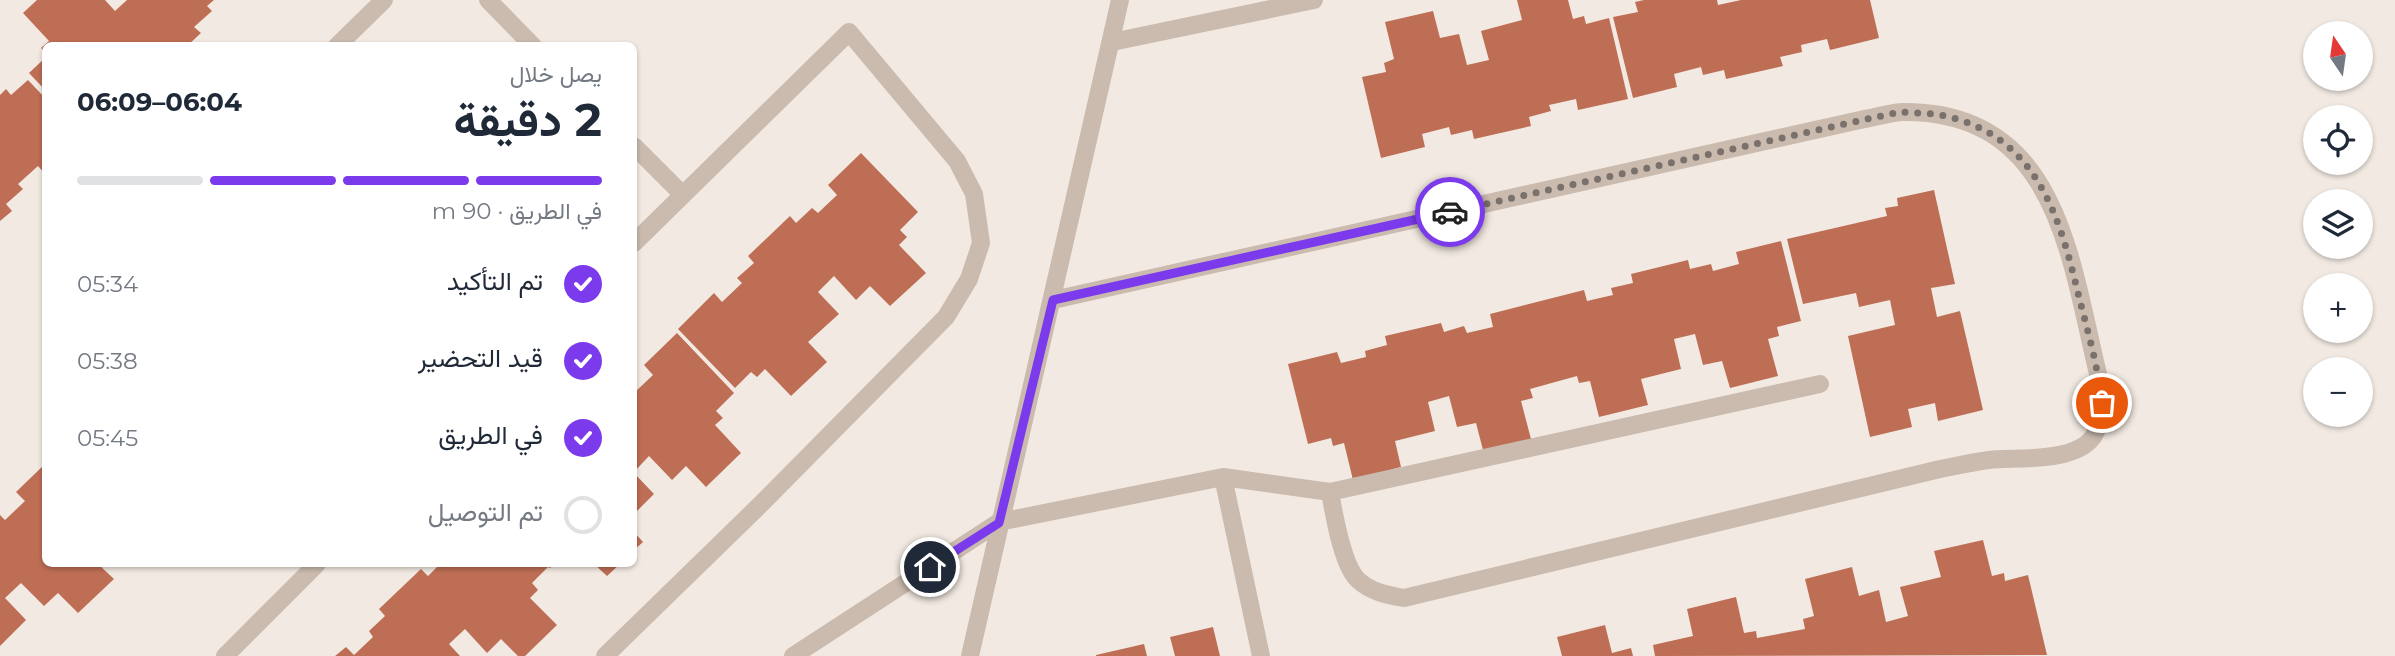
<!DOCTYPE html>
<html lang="ar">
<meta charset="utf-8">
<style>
:root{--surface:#fff;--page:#f6f6f7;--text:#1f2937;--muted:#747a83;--line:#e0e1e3;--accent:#7c3aed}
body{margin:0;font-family:Montserrat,Vazirmatn,sans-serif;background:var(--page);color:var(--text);direction:rtl;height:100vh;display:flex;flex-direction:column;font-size:26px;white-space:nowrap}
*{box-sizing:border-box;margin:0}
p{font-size:23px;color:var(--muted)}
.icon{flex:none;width:38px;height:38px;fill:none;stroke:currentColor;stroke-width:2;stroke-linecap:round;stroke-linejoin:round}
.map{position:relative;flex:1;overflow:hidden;direction:ltr}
.side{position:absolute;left:42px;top:42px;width:595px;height:525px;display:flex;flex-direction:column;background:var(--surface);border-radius:10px;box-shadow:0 2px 5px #0004;direction:rtl}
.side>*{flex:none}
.needle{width:46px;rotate:347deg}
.tools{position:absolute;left:2303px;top:21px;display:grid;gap:14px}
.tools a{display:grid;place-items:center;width:70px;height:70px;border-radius:50%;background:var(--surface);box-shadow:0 2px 5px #0004;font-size:35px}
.pin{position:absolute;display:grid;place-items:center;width:60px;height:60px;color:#fff;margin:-30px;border:4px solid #fff;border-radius:50%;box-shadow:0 2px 7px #0007}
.courier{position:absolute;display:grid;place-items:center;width:70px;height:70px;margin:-35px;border:5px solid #7c3aed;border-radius:50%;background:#fff;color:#222;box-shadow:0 2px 9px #0007}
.head em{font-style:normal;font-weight:700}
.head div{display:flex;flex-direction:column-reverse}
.head{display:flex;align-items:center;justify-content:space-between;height:119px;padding:0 35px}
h1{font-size:46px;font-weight:700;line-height:52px}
.bar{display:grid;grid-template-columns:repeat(4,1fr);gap:10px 7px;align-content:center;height:84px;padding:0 35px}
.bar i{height:9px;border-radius:5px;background:var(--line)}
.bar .on{background:var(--accent)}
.bar p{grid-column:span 4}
ol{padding:0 35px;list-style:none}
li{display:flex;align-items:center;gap:21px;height:77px}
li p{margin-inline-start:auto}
li .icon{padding:7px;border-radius:50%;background:var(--accent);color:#fff;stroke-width:4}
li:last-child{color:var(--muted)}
li i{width:38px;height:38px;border:4px solid var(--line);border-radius:50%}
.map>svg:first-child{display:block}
</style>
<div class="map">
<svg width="2395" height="656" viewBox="0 0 2395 656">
<rect width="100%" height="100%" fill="#f2eae2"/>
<path fill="#be6e54" d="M 37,0 L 105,0 L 115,11 L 127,0 L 214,0 L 207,6 L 212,11 L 194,27 L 201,33 L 187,46 L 46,46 L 46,53 L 41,48 L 49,41 L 23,13 Z
M 1517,0 L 1568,0 L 1573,19 L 1584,16 L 1586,24 L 1609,18 L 1628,99 L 1578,110 L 1576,99 L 1549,105 L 1551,111 L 1529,117 L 1531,126 L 1474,139 L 1472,130 L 1451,135 L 1449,127 L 1422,134 L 1425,147 L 1381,158 L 1362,77 L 1386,72 L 1384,63 L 1394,59 L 1385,22 L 1433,11 L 1440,38 L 1459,34 L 1467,65 L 1489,60 L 1481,31 L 1522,20 Z
M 1644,0 L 1717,0 L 1718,5 L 1741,0 L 1870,0 L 1879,38 L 1830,50 L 1827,39 L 1801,45 L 1802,52 L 1780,57 L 1783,66 L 1726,79 L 1724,70 L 1703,75 L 1701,67 L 1674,74 L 1677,87 L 1633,98 L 1613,17 L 1638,12 L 1635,2 Z
M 46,57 L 46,91 L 29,73 Z
M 28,80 L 46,99 L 46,175 L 38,166 L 18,184 L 23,189 L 6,204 L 12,211 L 0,221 L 0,95 L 6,89 L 11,95 Z
M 861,153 L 918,212 L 900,230 L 907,237 L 899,245 L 926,273 L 890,306 L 870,286 L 856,300 L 834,276 L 818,292 L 839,314 L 808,342 L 827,362 L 791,396 L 765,369 L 757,377 L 751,372 L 735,388 L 678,329 L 714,293 L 722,302 L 742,283 L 737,278 L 754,263 L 748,256 L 790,216 L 796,223 L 812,208 L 818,213 L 837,195 L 828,185 Z
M 1934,190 L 1955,284 L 1931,288 L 1937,317 L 1960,311 L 1983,410 L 1938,421 L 1935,403 L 1908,409 L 1912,427 L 1870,437 L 1848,336 L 1895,325 L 1890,300 L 1859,307 L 1856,293 L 1803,304 L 1787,239 L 1887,216 L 1885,208 L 1898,206 L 1897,198 Z
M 1781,241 L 1801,321 L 1777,327 L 1779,336 L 1768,339 L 1778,376 L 1730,388 L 1722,361 L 1703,365 L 1695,334 L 1674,339 L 1681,369 L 1641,379 L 1648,405 L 1599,417 L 1590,381 L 1579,383 L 1577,376 L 1530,389 L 1533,398 L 1521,401 L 1531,439 L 1483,450 L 1476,423 L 1457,427 L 1449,396 L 1428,402 L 1435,431 L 1395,441 L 1401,467 L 1353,480 L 1344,443 L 1333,446 L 1331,438 L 1308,444 L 1288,364 L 1337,352 L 1341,363 L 1366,357 L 1365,351 L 1387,345 L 1385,336 L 1441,323 L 1444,332 L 1464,326 L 1467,333 L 1493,327 L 1490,314 L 1584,290 L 1587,301 L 1613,295 L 1611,288 L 1633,283 L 1631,274 L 1688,260 L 1690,269 L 1711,264 L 1713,271 L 1739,264 L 1736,252 Z
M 677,333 L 734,393 L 716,411 L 723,418 L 715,425 L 741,453 L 706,487 L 686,466 L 672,480 L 649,456 L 634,472 L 634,393 L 653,375 L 644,365 Z
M 46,463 L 46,564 L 98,564 L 114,579 L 78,613 L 58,593 L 44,606 L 21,583 L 5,598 L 26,620 L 0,646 L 0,515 L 5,520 L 25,501 L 16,492 Z
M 634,473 L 654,494 L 634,514 Z
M 634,532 L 643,542 L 634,550 Z
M 1983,540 L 1992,576 L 2004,573 L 2005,581 L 2028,575 L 2047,655 L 1655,656 L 1653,645 L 1693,636 L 1687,609 L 1736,597 L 1744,633 L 1756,631 L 1757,638 L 1805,629 L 1803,619 L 1814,616 L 1805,579 L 1852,567 L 1859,596 L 1879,590 L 1886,622 L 1908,616 L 1900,587 L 1941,577 L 1934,551 Z
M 440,564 L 446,564 L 449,567 L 452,564 L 555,564 L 550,568 L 548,567 L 532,583 L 538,590 L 530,598 L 557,625 L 525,656 L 518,656 L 501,639 L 487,653 L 465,629 L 449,644 L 460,656 L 335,656 L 346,647 L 354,655 L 373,637 L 369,631 L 385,616 L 379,609 L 421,569 L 428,576 Z
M 594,564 L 620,564 L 607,576 Z
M 1605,625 L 1612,653 L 1631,648 L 1633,656 L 1562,656 L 1557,637 Z
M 1213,627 L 1220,656 L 1175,656 L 1170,637 Z
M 1144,644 L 1147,656 L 1096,656 L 1096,655 Z"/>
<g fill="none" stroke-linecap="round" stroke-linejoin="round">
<path stroke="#cabbae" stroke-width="18" d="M 1112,42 L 1314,0
M 337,46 L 384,0
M 1223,477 L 1261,656
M 793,656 L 999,522 L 1223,477 L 1330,492 L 1820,384"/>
<path stroke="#cabbae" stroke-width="18" d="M 488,0 L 533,46
M 634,146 L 682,194
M 1053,300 L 1860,120 C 1873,118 1888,113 1902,112 C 2059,110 2070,261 2099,378 C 2101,397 2104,420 2093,437 C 2074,463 2018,457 1989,460 C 1973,462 1956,466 1940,469 L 1404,598 C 1387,595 1371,592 1358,580 C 1342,565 1334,514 1330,492
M 225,656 L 317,564
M 605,656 L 760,505 L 946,317 L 969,279 L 981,243 L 974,194 L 957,161 L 849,32 L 634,243
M 970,656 L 1120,0"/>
</g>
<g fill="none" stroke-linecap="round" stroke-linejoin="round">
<path stroke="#7a716c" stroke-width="7" stroke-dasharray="0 12.6" d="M 1450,212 L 1899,112 C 1918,113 1939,113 1957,119 C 2039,144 2060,219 2078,293 C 2087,329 2098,366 2102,403"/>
<path stroke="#7c3aed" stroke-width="9" d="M 930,567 L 999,523 L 1053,300 L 1450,212"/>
</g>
</svg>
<div class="tools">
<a><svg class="needle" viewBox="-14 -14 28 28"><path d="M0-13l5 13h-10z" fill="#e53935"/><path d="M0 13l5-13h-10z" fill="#747a83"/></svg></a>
<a><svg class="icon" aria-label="locate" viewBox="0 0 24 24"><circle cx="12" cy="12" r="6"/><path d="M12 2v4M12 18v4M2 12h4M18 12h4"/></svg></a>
<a><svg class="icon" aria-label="layers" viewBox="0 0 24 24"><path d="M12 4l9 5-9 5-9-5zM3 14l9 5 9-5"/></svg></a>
<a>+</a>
<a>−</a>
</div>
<div class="pin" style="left:2102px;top:403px;background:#ea580c"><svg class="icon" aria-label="bag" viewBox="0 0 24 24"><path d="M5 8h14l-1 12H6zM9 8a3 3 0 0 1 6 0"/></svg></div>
<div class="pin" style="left:930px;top:567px;background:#1f2937"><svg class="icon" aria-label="home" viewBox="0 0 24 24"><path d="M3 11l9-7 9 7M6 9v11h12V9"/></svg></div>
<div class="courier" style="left:1450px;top:212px"><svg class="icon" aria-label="car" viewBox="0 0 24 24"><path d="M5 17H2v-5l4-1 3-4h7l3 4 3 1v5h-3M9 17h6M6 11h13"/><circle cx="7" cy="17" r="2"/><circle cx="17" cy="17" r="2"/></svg></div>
<section class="side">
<div class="head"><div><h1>2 دقيقة</h1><p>يصل خلال</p></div><em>06:04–06:09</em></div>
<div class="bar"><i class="on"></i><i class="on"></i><i class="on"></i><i></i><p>في الطريق · 90 m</p></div>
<ol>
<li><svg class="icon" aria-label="check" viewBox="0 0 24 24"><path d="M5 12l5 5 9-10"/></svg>تم التأكيد<p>05:34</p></li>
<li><svg class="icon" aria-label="check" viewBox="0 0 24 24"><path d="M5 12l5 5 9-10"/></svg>قيد التحضير<p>05:38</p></li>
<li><svg class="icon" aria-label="check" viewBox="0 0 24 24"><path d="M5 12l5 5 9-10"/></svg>في الطريق<p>05:45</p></li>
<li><i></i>تم التوصيل</li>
</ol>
</section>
</div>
